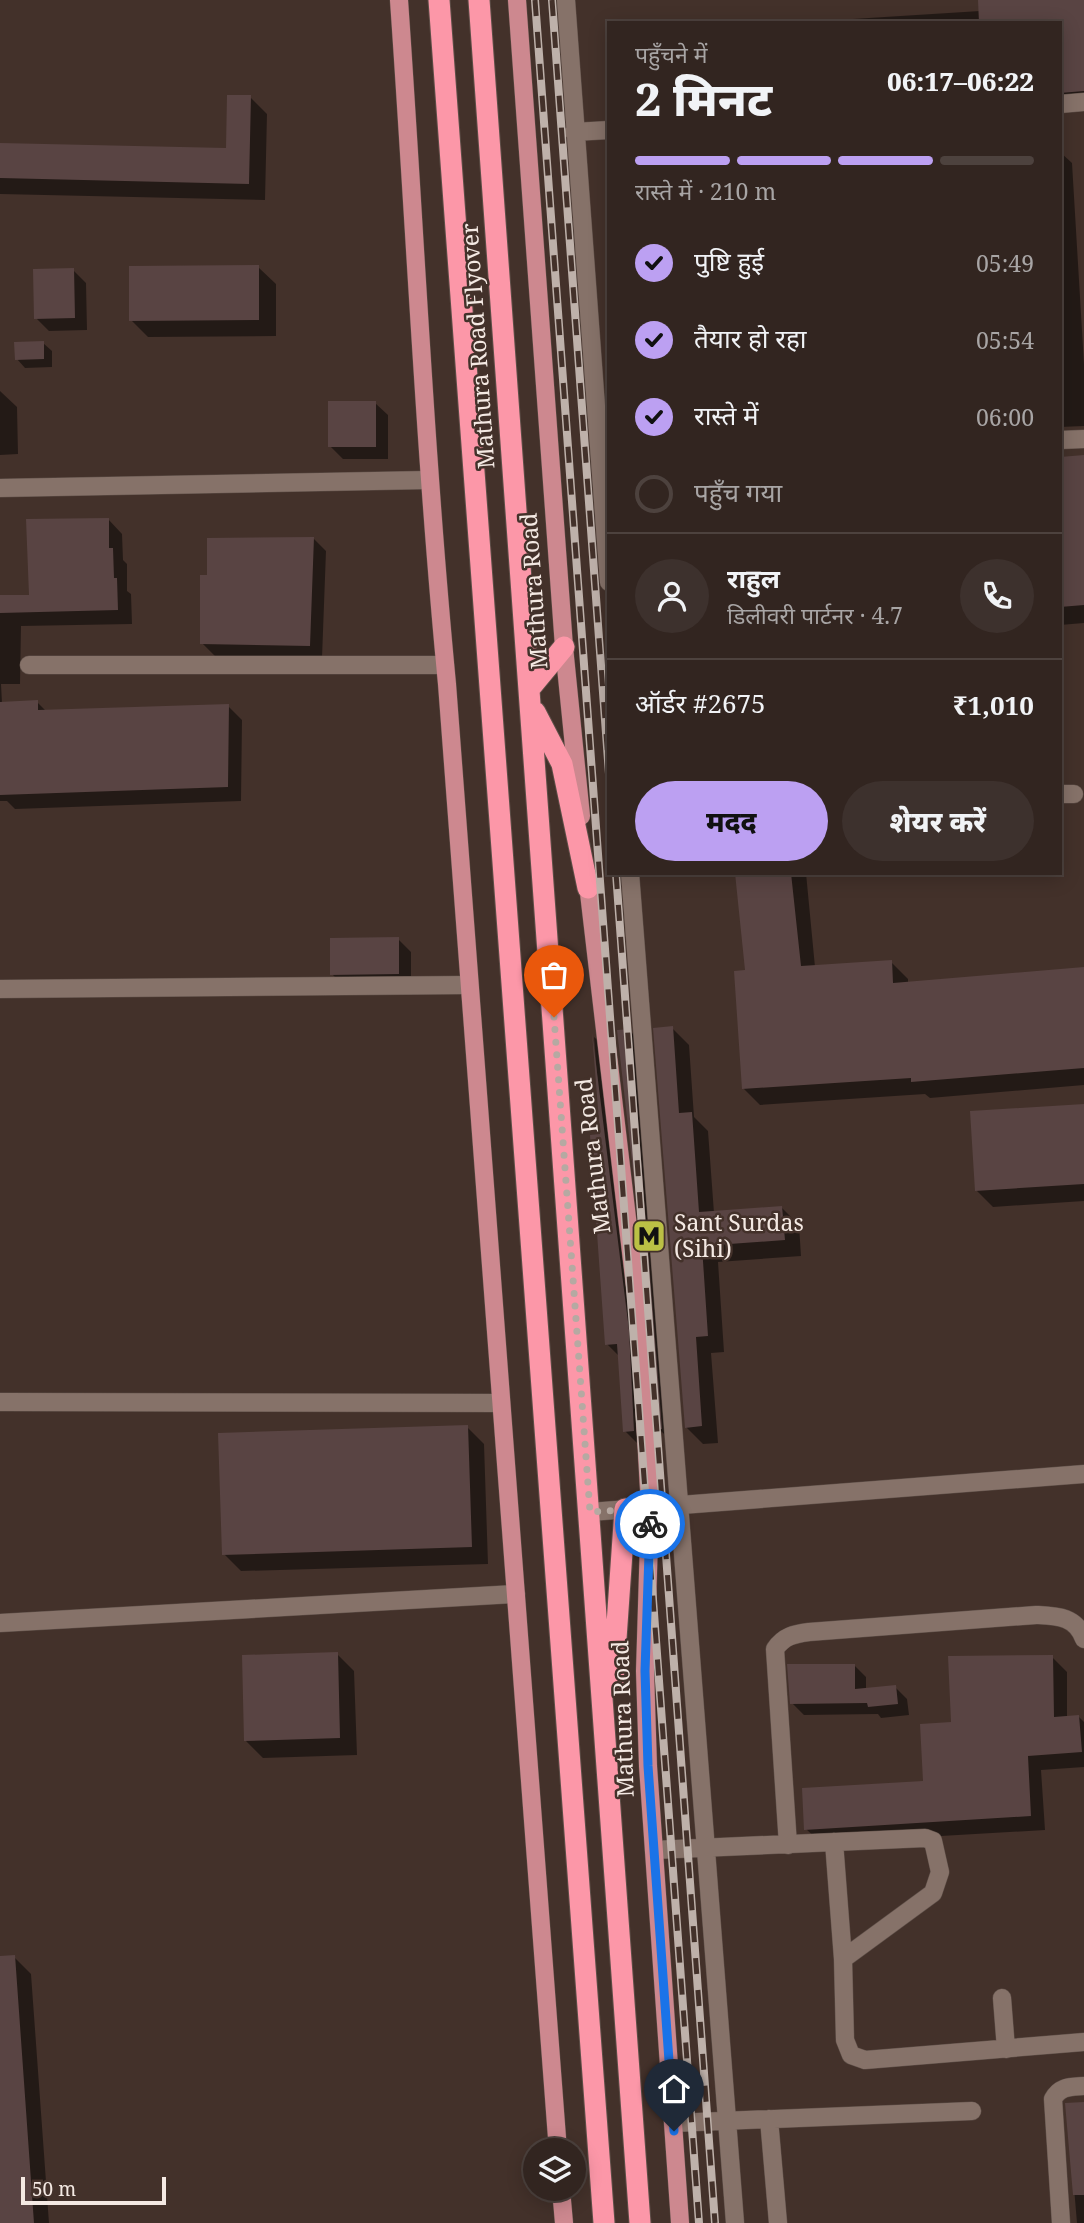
<!DOCTYPE html>
<html lang="hi">
<meta charset="utf-8">
<style>
:root{--surface:#322520;--page:#3d312d;--text:#f1f3f6;--muted:#a8a5a5;--line:#4d423e;--accent:#bca0f2}
body{margin:0;font-family:"Noto Serif","Noto Sans Devanagari",serif;background:var(--page);color:var(--text);height:100vh;display:flex;flex-direction:column;font-size:26px;white-space:nowrap}
*{box-sizing:border-box;margin:0}
p{font-size:23px;color:var(--muted)}
.icon{flex:none;width:38px;height:38px;fill:none;stroke:currentColor;stroke-width:2;stroke-linecap:round;stroke-linejoin:round}
.map{position:relative;flex:1;overflow:hidden}
.sheet{position:absolute;left:607px;top:21px;width:455px;height:854px;display:flex;flex-direction:column;background:var(--surface);border-radius:0px;box-shadow:0 4px 18px #0003,0 0 0 2px var(--line)}
.sheet>*{flex:none}
.controls{position:absolute;left:523px;top:2138px;display:grid;gap:14px}
.controls a{display:grid;place-items:center;width:63px;height:63px;border-radius:50%;background:var(--surface);box-shadow:0 4px 18px #0003,0 0 0 2px var(--line);font-size:35px}
.scale{position:absolute;left:21px;bottom:18px;width:145px;box-sizing:border-box;padding-left:7px;border:4px solid #f4e9e3;border-top:0;font-size:19px;line-height:24px;white-space:nowrap;color:#f4e9e3;-webkit-text-stroke:5px #43312a;paint-order:stroke}
.pin{position:absolute;display:grid;place-items:center;width:60px;height:60px;color:#fff;margin:-72px -30px;border-radius:50% 50% 50% 0;rotate:-45deg;box-shadow:0 0 7px #0007}
.pin .icon{rotate:45deg}
.courier{position:absolute;display:grid;place-items:center;width:70px;height:70px;margin:-35px;border:5px solid #1a73e8;border-radius:50%;background:#fff;color:#222;box-shadow:0 2px 9px #0007}
.summary em{font-style:normal;font-weight:800}
.summary div{display:flex;flex-direction:column-reverse}
.summary{display:flex;align-items:center;justify-content:space-between;height:119px;padding:0 28px}
h1{font-size:46px;font-weight:800;line-height:52px}
.bar{display:grid;grid-template-columns:repeat(4,1fr);gap:10px 7px;align-content:center;height:84px;padding:0 28px}
.bar i{height:9px;border-radius:5px;background:var(--line)}
.bar .selected{background:var(--accent)}
.bar p{grid-column:span 4}
.line{display:flex;align-items:center;gap:18px;padding:0 28px;border-top:2px solid var(--line)}
.line div{flex:1}
.round{display:grid;place-items:center;flex:none;width:74px;height:74px;border-radius:37px;background:var(--page)}
ol{padding:0 28px;list-style:none}
li{display:flex;align-items:center;gap:21px;height:77px}
li p{margin-inline-start:auto}
li .icon{padding:7px;border-radius:50%;background:var(--accent);color:#111;stroke-width:4}
li:last-child{color:var(--muted)}
li i{width:38px;height:38px;border:4px solid var(--line);border-radius:50%}
.action{display:flex;gap:14px;margin-top:auto;padding:14px 28px}
.action a{flex:1;height:80px;border-radius:42px;background:var(--accent);color:#111;font-size:28px;font-weight:800;line-height:80px;text-align:center}
.action a+a{background:var(--page);color:var(--text)}
.map>svg:first-child{display:block}
</style>
<div class="map">
<svg width="1084" height="2223" viewBox="0 0 1084 2223">
<rect width="100%" height="100%" fill="#43312a"/>
<path fill="#0007" d="M 979,0 L 1084,0 L 1084,108 L 1060,110 L 1060,23 L 837,23 L 837,20 L 980,11 Z
M 250,97 L 267,114 L 265,200 L 0,194 L 0,145 L 228,150 Z
M 1060,152 L 1072,163 L 1084,364 L 1084,426 L 1060,427 Z
M 258,267 L 276,284 L 276,336 L 148,337 L 131,320 Z
M 73,270 L 86,283 L 87,330 L 49,331 L 36,318 Z
M 43,343 L 52,351 L 52,367 L 25,368 L 17,359 Z
M 0,391 L 17,407 L 18,454 L 0,455 Z
M 375,403 L 388,415 L 388,459 L 343,459 L 330,446 Z
M 1084,457 L 1084,623 L 1060,625 L 1060,459 Z
M 108,519 L 122,534 L 123,560 L 127,564 L 127,591 L 131,594 L 132,624 L 21,626 L 20,684 L 1,684 L 2,703 L 37,702 L 47,712 L 228,706 L 242,720 L 241,801 L 15,809 L 7,801 L 0,801 L 0,597 L 31,597 Z
M 313,538 L 326,551 L 322,658 L 215,656 L 202,643 L 209,577 Z
M 737,873 L 806,873 L 815,967 L 891,962 L 908,979 L 908,984 L 1084,969 L 1084,1085 L 930,1098 L 925,1094 L 760,1105 L 743,1088 L 747,971 Z
M 398,939 L 411,952 L 411,986 L 345,987 L 332,974 Z
M 672,1028 L 689,1045 L 694,1117 L 708,1131 L 714,1213 L 782,1208 L 799,1225 L 801,1256 L 718,1262 L 724,1352 L 711,1353 L 718,1443 L 703,1444 L 686,1427 Z
M 630,1031 L 647,1048 L 676,1446 L 659,1429 Z
M 594,1037 L 609,1051 L 642,1448 L 625,1431 L 620,1357 L 607,1344 L 602,1136 Z
M 1084,1106 L 1084,1201 L 993,1207 L 976,1190 Z
M 467,1427 L 484,1444 L 488,1564 L 241,1571 L 224,1554 Z
M 337,1654 L 354,1671 L 357,1755 L 263,1758 L 246,1741 Z
M 1052,1657 L 1067,1672 L 1067,1717 L 1078,1716 L 1084,1722 L 1084,1767 L 1041,1770 L 1045,1830 L 821,1843 L 806,1829 L 924,1783 L 953,1724 Z
M 854,1665 L 866,1677 L 866,1690 L 895,1687 L 907,1699 L 909,1715 L 881,1718 L 878,1714 L 804,1715 L 792,1703 Z
M 14,1957 L 31,1974 L 49,2223 L 0,2223 L 0,1958 Z
M 1084,2103 L 1084,2223 L 1077,2223 L 1067,2105 Z"/>
<path fill="#594443" d="M 978,0 L 1084,0 L 1084,91 L 1060,93 L 1060,23 L 979,23 Z
M 227,95 L 251,95 L 249,184 L 0,178 L 0,143 L 226,148 Z
M 259,265 L 259,320 L 129,321 L 129,266 Z
M 74,268 L 75,318 L 34,319 L 33,269 Z
M 44,341 L 44,359 L 15,360 L 14,342 Z
M 328,401 L 376,401 L 376,447 L 328,447 Z
M 1084,455 L 1084,605 L 1060,607 L 1060,457 Z
M 109,518 L 109,548 L 113,548 L 114,578 L 117,578 L 118,610 L 0,613 L 0,595 L 29,595 L 26,519 Z
M 314,537 L 310,646 L 200,644 L 200,575 L 207,575 L 207,538 Z
M 38,700 L 38,710 L 229,704 L 228,787 L 0,795 L 0,702 Z
M 735,873 L 791,873 L 801,966 L 892,960 L 893,983 L 1084,967 L 1084,1068 L 911,1082 L 911,1078 L 742,1089 L 734,971 L 745,970 Z
M 399,937 L 399,974 L 330,975 L 330,938 Z
M 673,1026 L 679,1113 L 692,1112 L 699,1212 L 782,1206 L 785,1240 L 702,1246 L 708,1336 L 696,1337 L 702,1426 L 685,1428 L 653,1028 Z
M 631,1029 L 662,1429 L 657,1430 L 651,1328 L 617,1030 Z
M 592,1032 L 629,1330 L 634,1431 L 623,1432 L 617,1344 L 605,1345 L 590,1135 L 600,1134 Z
M 1084,1104 L 1084,1184 L 975,1191 L 970,1111 Z
M 468,1425 L 472,1547 L 222,1555 L 218,1433 Z
M 338,1652 L 340,1738 L 244,1741 L 242,1655 Z
M 1053,1655 L 1054,1717 L 1079,1715 L 1082,1752 L 1028,1756 L 1031,1816 L 804,1830 L 802,1788 L 923,1781 L 920,1724 L 951,1722 L 948,1656 Z
M 787,1664 L 855,1664 L 855,1689 L 896,1685 L 898,1704 L 868,1707 L 867,1703 L 790,1704 Z
M 15,1955 L 34,2223 L 0,2223 L 0,1956 Z
M 1084,2102 L 1084,2195 L 1073,2195 L 1065,2103 Z"/>
<g fill="none" stroke-linecap="round" stroke-linejoin="round">
<defs>
<path id="minor" d="M 566,0 L 609,582
M 1060,104 L 1084,102
M 574,132 L 609,130
M 1060,440 L 1084,439
M 0,488 L 428,480
M 29,665 L 445,665
M 1060,794 L 1074,794
M 630,873 L 735,2223
M 0,989 L 469,985
M 0,1402 L 501,1403
M 590,1512 L 1084,1474
M 0,1623 L 516,1594
M 834,1842 L 843,1959 L 845,2040 L 851,2055 L 865,2060 L 1084,2042
M 788,1845 L 775,1649 C 784,1636 794,1634 809,1632 L 1036,1615 C 1057,1616 1076,1616 1084,1639
M 654,1850 L 925,1838 L 933,1841 L 940,1872 L 933,1893 L 843,1959
M 1002,1998 L 1006,2049
M 769,2119 L 778,2223
M 673,2123 L 972,2111
M 1061,2223 L 1053,2099 C 1060,2086 1070,2087 1084,2086"/>
<path id="major" d="M 399,0 C 415,228 425,456 447,684 L 558,2151
M 517,0 L 564,647 L 581,816
M 587,876 L 640,1329 L 650,1508 L 645,1671 L 648,1766 L 680,2223
M 561,2189 L 564,2223"/>
<path id="highway" d="M 439,0 L 604,2223
M 479,0 L 640,2223
M 530,688 L 564,647
M 535,712 L 562,764 L 588,888
M 613,1682 L 625,1509"/>
</defs>
<use href="#minor" stroke="#5e4f48" stroke-width="19"/>
<use href="#major" stroke="#5e4f48" stroke-width="19"/>
<use href="#highway" stroke="#5e4f48" stroke-width="23"/>
<use href="#minor" stroke="#867269" stroke-width="18"/>
<use href="#major" stroke="#cd888f" stroke-width="18"/>
<use href="#highway" stroke="#fc97a8" stroke-width="21"/>
<defs>
<path id="rail" d="M 535,0 L 699,2223
M 552,0 L 609,774
M 616,873 L 715,2223"/>
</defs>
<use href="#rail" stroke="#beb1aa" stroke-width="8"/>
<use href="#rail" stroke="#43312a" stroke-width="5" stroke-dasharray="16" stroke-linecap="butt"/>
</g>
<g fill="none" stroke-linecap="round" stroke-linejoin="round">
<path stroke="#b6a9a2" stroke-width="7" stroke-dasharray="0 12.6" d="M 554,1017 L 590,1512 L 650,1508 L 650,1524"/>
<path stroke="#1a73e8" stroke-width="9" d="M 650,1524 L 645,1671 L 648,1766 L 674,2131"/>
</g>
<defs>
<symbol id="metro-square" viewBox="-11 -11 22 22"><rect x="-9" y="-9" width="18" height="18" rx="4" fill="#bbc045" stroke="#43312a"/><path d="M-5.5 5V-5H-3L0 0L3-5H5.5V5H3V-.5L0 4L-3-.5V5Z" fill="#111"/></symbol>
</defs>
<g fill-rule="evenodd">
<use href="#metro-square" x="630" y="1217" width="38" height="38"/>
</g>
<g text-anchor="middle" stroke-width="5" stroke-linejoin="round" paint-order="stroke">
<g font-size="23" fill="#f4e9e3" stroke="#43312a">
<text transform="translate(478 346) rotate(-94)" y="8">Mathura Road Flyover</text>
<text transform="translate(534 591) rotate(-94)" y="8">Mathura Road</text>
<text transform="translate(593 1156) rotate(-97)" y="8">Mathura Road</text>
<text transform="translate(623 1719) rotate(-92)" y="8">Mathura Road</text>
</g>
<g font-size="23" fill="#f4e9e3" stroke="#43312a" text-anchor="start">
<text x="674" y="1231">Sant Surdas<tspan x="674" dy="26">(Sihi)</tspan></text>
</g>
</g>
</svg>
<div class="controls">
<a><svg class="icon" aria-label="layers" viewBox="0 0 24 24"><path d="M12 4l9 5-9 5-9-5zM3 14l9 5 9-5"/></svg></a>
</div>
<div class="scale">50 m</div>
<div class="pin" style="left:554px;top:1017px;background:#ea580c"><svg class="icon" aria-label="bag" viewBox="0 0 24 24"><path d="M5 8h14l-1 12H6zM9 8a3 3 0 0 1 6 0"/></svg></div>
<div class="pin" style="left:674px;top:2131px;background:#1f2937"><svg class="icon" aria-label="home" viewBox="0 0 24 24"><path d="M3 11l9-7 9 7M6 9v11h12V9"/></svg></div>
<div class="courier" style="left:650px;top:1524px"><svg class="icon" aria-label="bike" viewBox="0 0 24 24"><circle cx="6" cy="16" r="4"/><circle cx="18" cy="16" r="4"/><path d="M6 16l4-8h5l3 8M10 8l3 8H6M13 5h3"/></svg></div>
<section class="sheet">
<div class="summary"><div><h1>2 मिनट</h1><p>पहुँचने में</p></div><em>06:17–06:22</em></div>
<div class="bar"><i class="selected"></i><i class="selected"></i><i class="selected"></i><i></i><p>रास्ते में · 210 m</p></div>
<ol>
<li><svg class="icon" aria-label="check" viewBox="0 0 24 24"><path d="M5 12l5 5 9-10"/></svg>पुष्टि हुई<p>05:49</p></li>
<li><svg class="icon" aria-label="check" viewBox="0 0 24 24"><path d="M5 12l5 5 9-10"/></svg>तैयार हो रहा<p>05:54</p></li>
<li><svg class="icon" aria-label="check" viewBox="0 0 24 24"><path d="M5 12l5 5 9-10"/></svg>रास्ते में<p>06:00</p></li>
<li><i></i>पहुँच गया</li>
</ol>
<div class="line" style="height:126px"><a class="round"><svg class="icon" aria-label="person" viewBox="0 0 24 24"><circle cx="12" cy="8" r="4"/><path d="M4 21q1-7 8-7t8 7"/></svg></a><div><b>राहुल</b><p>डिलीवरी पार्टनर · 4.7</p></div><a class="round"><svg class="icon" aria-label="phone" viewBox="0 0 24 24"><path d="M5 4h4l2 5-3 2q2 4 5 5l2-3 5 2v4C11 20 4 13 5 4z"/></svg></a></div>
<div class="line" style="height:91px"><div>ऑर्डर #2675</div><b>₹1,010</b></div>
<div class="action"><a>मदद</a><a>शेयर करें</a></div>
</section>
</div>
